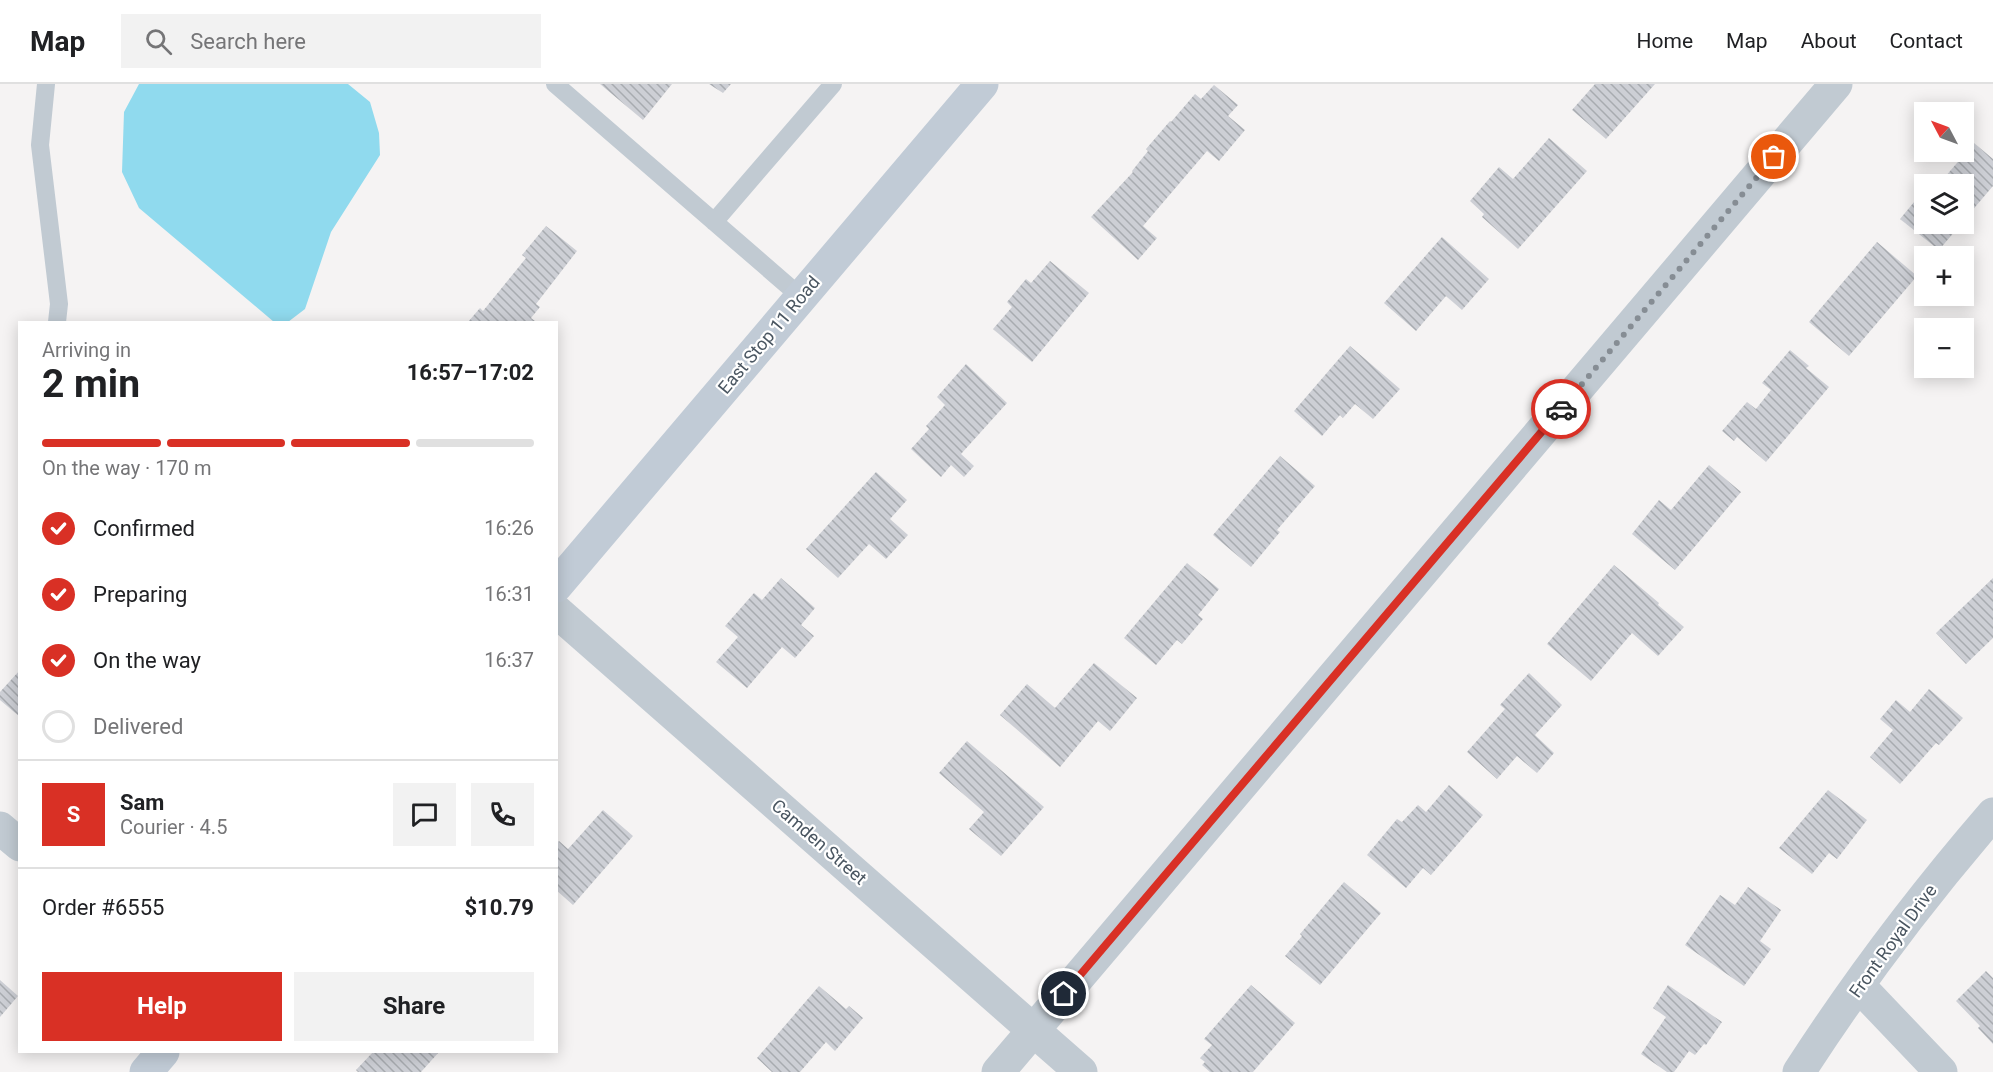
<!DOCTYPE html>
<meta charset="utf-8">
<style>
:root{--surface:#fff;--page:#f2f2f2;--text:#202124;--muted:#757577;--line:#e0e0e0;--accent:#d93025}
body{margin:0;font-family:Roboto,sans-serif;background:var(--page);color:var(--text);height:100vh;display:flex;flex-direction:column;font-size:22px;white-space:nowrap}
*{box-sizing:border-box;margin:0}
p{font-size:20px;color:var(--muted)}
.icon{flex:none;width:33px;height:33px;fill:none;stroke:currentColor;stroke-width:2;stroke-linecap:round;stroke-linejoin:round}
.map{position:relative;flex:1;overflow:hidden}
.panel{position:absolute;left:18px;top:237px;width:540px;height:732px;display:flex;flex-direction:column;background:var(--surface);border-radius:0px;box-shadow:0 3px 15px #0003}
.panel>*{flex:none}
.needle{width:39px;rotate:311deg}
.tools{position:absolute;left:1914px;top:18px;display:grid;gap:12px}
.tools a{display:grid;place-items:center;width:60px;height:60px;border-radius:0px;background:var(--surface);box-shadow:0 3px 15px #0003;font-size:30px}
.pin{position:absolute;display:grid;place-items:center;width:51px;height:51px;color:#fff;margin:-26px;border:3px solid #fff;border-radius:50%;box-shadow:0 2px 6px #0007}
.courier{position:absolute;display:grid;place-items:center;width:60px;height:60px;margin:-30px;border:4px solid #d93025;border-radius:50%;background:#fff;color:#222;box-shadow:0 2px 8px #0007}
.overview em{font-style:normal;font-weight:700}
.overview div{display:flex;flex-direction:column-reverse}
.overview{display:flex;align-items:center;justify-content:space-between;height:102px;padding:0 24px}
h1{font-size:39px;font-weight:700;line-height:45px}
.bar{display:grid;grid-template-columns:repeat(4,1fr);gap:9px 6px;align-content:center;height:72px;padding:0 24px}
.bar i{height:8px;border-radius:4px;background:var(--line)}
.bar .on{background:var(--accent)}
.bar p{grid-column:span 4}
.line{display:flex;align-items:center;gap:15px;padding:0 24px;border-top:2px solid var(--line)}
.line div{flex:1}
.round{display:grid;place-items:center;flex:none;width:63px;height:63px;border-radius:0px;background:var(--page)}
ol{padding:0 24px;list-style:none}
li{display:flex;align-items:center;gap:18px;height:66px}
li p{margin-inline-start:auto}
li .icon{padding:6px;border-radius:50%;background:var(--accent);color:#fff;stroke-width:4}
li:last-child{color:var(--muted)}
li i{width:33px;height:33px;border:3px solid var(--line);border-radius:50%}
.primary-button{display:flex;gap:12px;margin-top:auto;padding:12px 24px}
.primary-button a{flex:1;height:69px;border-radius:0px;background:var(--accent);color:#fff;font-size:24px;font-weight:700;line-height:69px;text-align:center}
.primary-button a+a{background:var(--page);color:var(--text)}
header{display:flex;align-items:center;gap:36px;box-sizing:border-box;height:84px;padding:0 30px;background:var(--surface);border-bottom:2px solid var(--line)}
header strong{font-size:28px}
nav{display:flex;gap:33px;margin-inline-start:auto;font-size:21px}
.search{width:420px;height:54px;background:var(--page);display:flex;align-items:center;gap:15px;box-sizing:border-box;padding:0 21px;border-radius:0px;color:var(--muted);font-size:22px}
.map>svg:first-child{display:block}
</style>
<header>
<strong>Map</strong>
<div class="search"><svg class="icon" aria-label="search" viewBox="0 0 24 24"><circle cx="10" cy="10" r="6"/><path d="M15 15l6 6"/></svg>Search here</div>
<nav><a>Home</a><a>Map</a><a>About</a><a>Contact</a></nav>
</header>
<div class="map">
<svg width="1993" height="988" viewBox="0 0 1993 988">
<defs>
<pattern id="building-back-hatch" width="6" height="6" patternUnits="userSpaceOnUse" patternTransform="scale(1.5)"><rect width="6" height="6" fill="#cdcfd5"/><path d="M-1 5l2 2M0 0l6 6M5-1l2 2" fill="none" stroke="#a8abb0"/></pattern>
</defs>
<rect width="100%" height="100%" fill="#f5f3f3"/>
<path fill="#90daee" d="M 139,0 L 348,0 L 370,18 L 379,49 L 380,71 L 331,148 L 305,225 L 288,238 L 274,238 L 139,124 L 122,88 L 124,28 Z"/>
<path fill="url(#building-back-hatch)" d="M 600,0 L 672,0 L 643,36 Z
M 709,0 L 731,0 L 723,9 Z
M 1595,0 L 1655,0 L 1606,55 L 1572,26 Z
M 1214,1 L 1238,21 L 1228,32 L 1245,46 L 1219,77 L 1207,67 L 1143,142 L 1157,154 L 1138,176 L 1091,133 L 1133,88 L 1132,87 L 1148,67 L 1146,65 L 1170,37 L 1171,38 L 1195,10 L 1201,15 Z
M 1549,54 L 1587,87 L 1518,165 L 1482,133 L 1484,130 L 1470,117 L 1499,83 L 1513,95 Z
M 1974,59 L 1993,75 L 1993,102 L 1964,136 L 1964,100 L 1939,100 Z
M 1924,106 L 1924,140 L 1961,140 L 1939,166 L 1900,135 Z
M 546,142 L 577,167 L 536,220 L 540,223 L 531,234 L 535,237 L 534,238 L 468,238 L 480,224 L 483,227 L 526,174 L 522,171 Z
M 1442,153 L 1489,195 L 1462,226 L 1446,212 L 1416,247 L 1384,219 Z
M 1877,158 L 1917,192 L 1849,272 L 1809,238 Z
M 1050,177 L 1089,209 L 1032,278 L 993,245 L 1012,223 L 1007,218 L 1026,195 L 1031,199 Z
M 1350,262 L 1400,305 L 1373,335 L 1355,320 L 1343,334 L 1340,331 L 1322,352 L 1294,327 Z
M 1790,266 L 1809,282 L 1806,284 L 1829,303 L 1766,378 L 1737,353 L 1734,357 L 1722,347 L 1747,318 L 1756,325 L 1771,306 L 1762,299 Z
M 966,280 L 1007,319 L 961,370 L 974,382 L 964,393 L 951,381 L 941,393 L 911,365 L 929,345 L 926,342 L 945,321 L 937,313 Z
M 1280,372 L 1315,402 L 1277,446 L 1280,448 L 1251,483 L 1213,451 Z
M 1709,381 L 1741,408 L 1675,486 L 1632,450 L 1659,416 L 1671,426 Z
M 876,388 L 907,416 L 890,435 L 908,451 L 886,475 L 869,460 L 838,494 L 806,465 Z
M 1187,479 L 1219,505 L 1198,531 L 1203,535 L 1182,560 L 1177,556 L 1156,581 L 1124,554 Z
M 1614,481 L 1659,519 L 1658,521 L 1684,543 L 1658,572 L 1632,549 L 1591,597 L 1547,560 Z
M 781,494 L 815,524 L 801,541 L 814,552 L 795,574 L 782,563 L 747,604 L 716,578 L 738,553 L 725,542 L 754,509 L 762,516 Z
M 1993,494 L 1993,554 L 1966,580 L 1936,549 Z
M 1094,579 L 1137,614 L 1110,647 L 1098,637 L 1060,683 L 1000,631 L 1027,600 L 1055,624 Z
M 20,586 L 20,633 L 0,616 L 0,608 Z
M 1529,589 L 1562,621 L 1535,651 L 1554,669 L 1537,689 L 1517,672 L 1497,695 L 1467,668 L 1505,625 L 1500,621 Z
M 1929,605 L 1963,634 L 1939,661 L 1936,659 L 1900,700 L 1870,673 L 1893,646 L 1880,635 L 1896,616 L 1910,628 Z
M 967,657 L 1044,723 L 1001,772 L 969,745 L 984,728 L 939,689 Z
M 1449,701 L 1483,731 L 1431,791 L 1423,784 L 1406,804 L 1367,771 L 1397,735 L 1402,738 L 1418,721 L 1426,728 Z
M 1828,706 L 1867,736 L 1837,775 L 1829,769 L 1812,790 L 1779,764 Z
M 603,726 L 633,752 L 573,821 L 556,806 L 556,760 L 559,757 L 568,765 Z
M 1344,798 L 1381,829 L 1320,901 L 1285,872 L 1302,852 L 1300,850 Z
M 1748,803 L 1781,826 L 1760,857 L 1771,865 L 1744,902 L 1685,861 L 1720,811 L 1735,821 Z
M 1986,887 L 1993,894 L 1993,960 L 1978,944 L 1980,942 L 1956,917 Z
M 0,896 L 18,912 L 0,933 Z
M 1251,901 L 1295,939 L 1253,988 L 1210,988 L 1202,981 L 1205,978 L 1200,974 L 1212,961 L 1204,955 Z
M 1668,901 L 1722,938 L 1706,961 L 1704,960 L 1695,971 L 1689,967 L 1674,988 L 1667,988 L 1641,970 L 1666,933 L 1653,924 Z
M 819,902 L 846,925 L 849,922 L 863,934 L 835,967 L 826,958 L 800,988 L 772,988 L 757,974 Z
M 373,968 L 439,968 L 421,988 L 358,988 L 356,986 Z"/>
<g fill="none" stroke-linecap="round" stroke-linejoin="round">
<path stroke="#c1cad2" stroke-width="18" d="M 46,0 L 40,61 L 59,220 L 57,238
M 555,0 L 801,213
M 714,138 L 833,0"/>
<path stroke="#c1cad2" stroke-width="33" d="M 556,527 L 1081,988
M 0,744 L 20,761
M 1859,902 L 1941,988
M 998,988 L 1836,0
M 1799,988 C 1857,898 1923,811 1993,730"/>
<path stroke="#c1cbd6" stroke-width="33" d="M 556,502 L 982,0
M 146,988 L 163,968"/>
</g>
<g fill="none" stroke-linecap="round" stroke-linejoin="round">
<path stroke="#868d94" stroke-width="6" stroke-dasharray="0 10.8" d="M 1561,325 L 1774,73"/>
<path stroke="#d93025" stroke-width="8" d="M 1064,910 L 1561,325"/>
</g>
<g text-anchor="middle" stroke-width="4.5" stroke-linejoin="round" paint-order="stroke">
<g font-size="18" fill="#4a5661" stroke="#fff">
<text transform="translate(769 251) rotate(-50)" y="6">East Stop 11 Road</text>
<text transform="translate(819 758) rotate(41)" y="6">Camden Street</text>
<text transform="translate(1893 857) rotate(-54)" y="6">Front Royal Drive</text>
</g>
</g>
</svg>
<div class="tools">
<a><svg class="needle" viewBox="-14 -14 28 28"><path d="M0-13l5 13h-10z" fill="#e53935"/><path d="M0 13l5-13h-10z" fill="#757577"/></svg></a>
<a><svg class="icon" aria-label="layers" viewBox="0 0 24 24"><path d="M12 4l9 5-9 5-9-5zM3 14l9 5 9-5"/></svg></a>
<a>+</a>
<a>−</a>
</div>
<div class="pin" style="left:1774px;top:73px;background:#ea580c"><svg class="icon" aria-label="bag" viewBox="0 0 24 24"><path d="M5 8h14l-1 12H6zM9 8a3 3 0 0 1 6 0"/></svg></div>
<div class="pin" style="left:1064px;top:910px;background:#1f2937"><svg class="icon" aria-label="home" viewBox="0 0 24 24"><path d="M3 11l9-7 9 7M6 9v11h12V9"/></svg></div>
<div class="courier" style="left:1561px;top:325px"><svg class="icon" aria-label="car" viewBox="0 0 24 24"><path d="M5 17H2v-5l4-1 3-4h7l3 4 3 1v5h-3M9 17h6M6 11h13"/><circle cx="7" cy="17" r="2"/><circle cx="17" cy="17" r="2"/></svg></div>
<section class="panel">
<div class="overview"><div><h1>2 min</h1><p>Arriving in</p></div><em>16:57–17:02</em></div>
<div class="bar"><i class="on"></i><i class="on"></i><i class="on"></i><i></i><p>On the way · 170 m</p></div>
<ol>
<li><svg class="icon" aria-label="check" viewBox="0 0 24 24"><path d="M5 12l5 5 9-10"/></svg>Confirmed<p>16:26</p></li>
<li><svg class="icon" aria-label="check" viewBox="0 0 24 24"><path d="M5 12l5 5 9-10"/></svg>Preparing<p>16:31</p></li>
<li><svg class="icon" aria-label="check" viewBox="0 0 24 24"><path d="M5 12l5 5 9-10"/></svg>On the way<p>16:37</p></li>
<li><i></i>Delivered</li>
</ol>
<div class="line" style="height:108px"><b class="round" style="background:var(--accent);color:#fff">S</b><div><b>Sam</b><p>Courier · 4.5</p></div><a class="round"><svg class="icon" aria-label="chat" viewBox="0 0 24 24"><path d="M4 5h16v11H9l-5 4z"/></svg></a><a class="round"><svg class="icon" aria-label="phone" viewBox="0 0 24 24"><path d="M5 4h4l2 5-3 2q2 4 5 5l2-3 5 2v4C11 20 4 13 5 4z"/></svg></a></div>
<div class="line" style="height:78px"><div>Order #6555</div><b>$10.79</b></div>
<div class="primary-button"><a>Help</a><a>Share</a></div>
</section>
</div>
